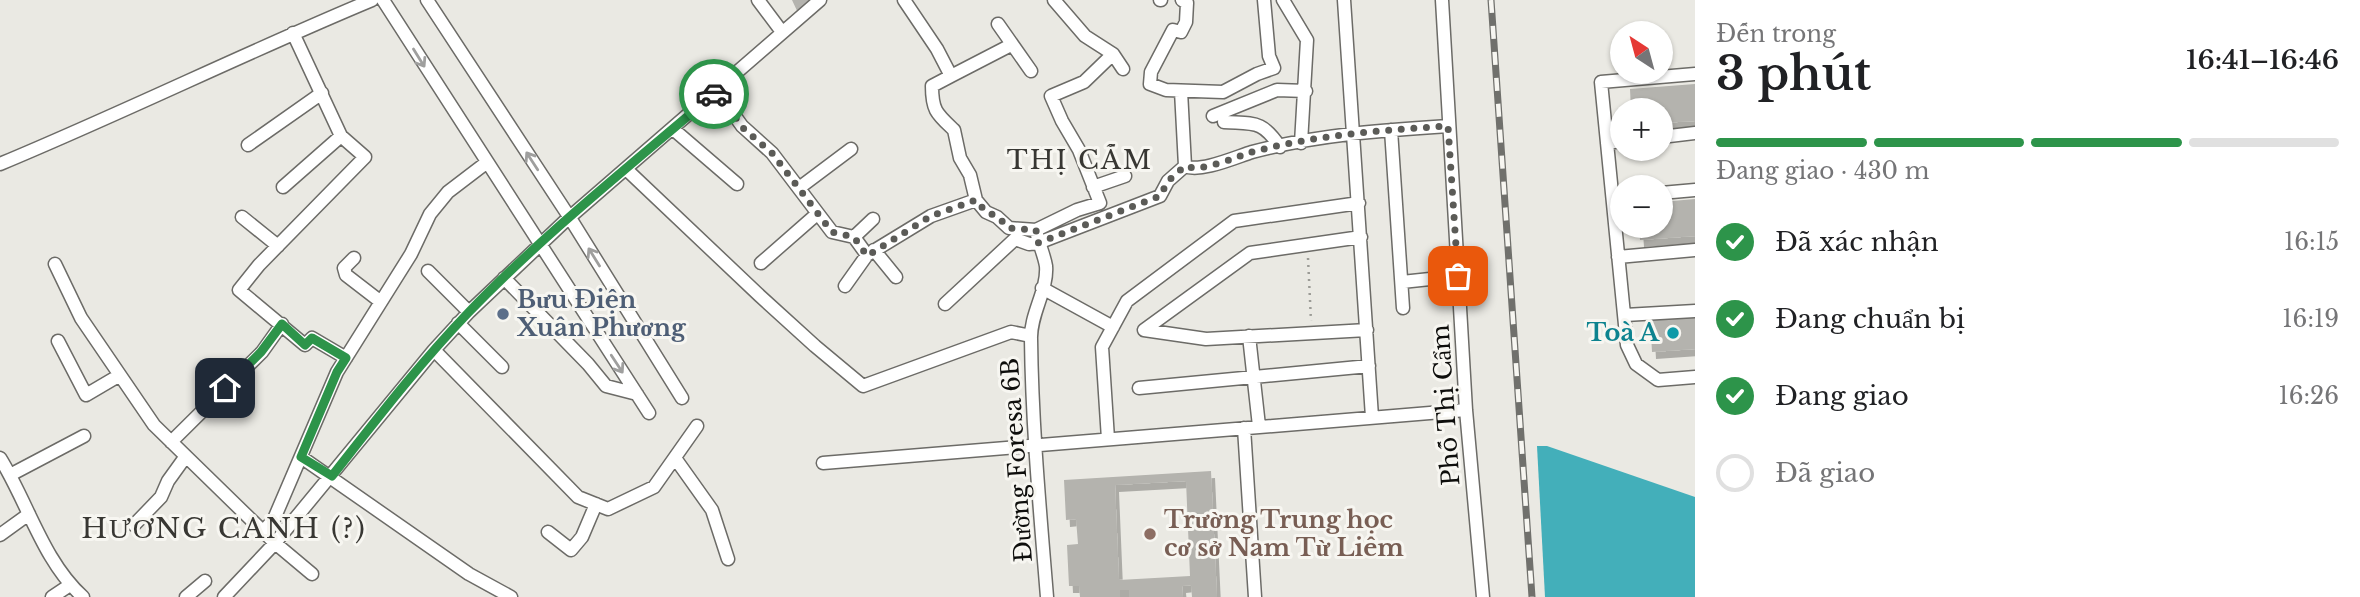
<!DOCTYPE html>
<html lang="vi">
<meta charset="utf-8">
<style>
:root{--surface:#fff;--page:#f6f6f6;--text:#202124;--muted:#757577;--line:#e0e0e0;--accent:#2d944a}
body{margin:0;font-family:"Libre Baskerville",serif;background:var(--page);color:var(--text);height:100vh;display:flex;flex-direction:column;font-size:26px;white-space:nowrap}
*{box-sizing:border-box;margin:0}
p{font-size:23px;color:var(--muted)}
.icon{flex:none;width:38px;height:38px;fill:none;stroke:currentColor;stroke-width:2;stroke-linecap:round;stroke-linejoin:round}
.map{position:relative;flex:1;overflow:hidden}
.panel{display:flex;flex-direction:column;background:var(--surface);width:665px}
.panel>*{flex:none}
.needle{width:46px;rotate:324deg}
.fabs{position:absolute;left:1610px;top:21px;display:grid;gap:14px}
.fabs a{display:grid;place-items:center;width:63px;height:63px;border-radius:50%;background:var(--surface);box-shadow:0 2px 5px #0004;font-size:35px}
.pin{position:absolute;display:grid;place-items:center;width:60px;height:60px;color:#fff;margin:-30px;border-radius:14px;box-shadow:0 4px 10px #0006}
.courier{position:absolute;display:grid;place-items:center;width:70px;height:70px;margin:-35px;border:5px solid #2d944a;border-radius:50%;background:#fff;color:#222;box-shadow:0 2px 9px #0007}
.overview em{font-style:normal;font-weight:600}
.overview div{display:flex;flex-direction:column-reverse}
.overview{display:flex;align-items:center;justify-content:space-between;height:119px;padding:0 21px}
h1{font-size:46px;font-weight:600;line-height:52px}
.bar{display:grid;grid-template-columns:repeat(4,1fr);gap:10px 7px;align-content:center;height:84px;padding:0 21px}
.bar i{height:9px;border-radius:5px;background:var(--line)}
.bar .on{background:var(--accent)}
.bar p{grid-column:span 4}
ol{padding:0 21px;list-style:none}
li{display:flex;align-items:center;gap:21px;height:77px}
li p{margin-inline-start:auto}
li .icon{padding:7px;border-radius:50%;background:var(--accent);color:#fff;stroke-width:4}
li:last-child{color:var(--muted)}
li i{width:38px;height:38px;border:4px solid var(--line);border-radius:50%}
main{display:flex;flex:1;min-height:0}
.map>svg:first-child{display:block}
</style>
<main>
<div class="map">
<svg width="1695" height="597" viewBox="0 0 1695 597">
<defs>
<filter id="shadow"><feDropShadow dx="4" dy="7" stdDeviation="0" flood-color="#0004"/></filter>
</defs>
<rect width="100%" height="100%" fill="#eae9e3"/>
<path fill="#43afba" d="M 1537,446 L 1547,446 L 1695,497 L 1695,597 L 1545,597 Z"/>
<path fill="#b4b3ae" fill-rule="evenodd" filter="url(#shadow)" d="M 792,0 L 815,0 L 799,15 Z
M 1695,84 L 1695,121 L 1661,123 L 1661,110 L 1631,110 L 1630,89 Z
M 1695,199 L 1695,236 L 1640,240 L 1639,226 L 1661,226 L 1661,202 Z
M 1695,313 L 1695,349 L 1652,352 L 1650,316 Z
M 1211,471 L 1217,597 L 1192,597 L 1191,585 L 1182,586 L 1183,597 L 1129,597 L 1129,590 L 1120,590 L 1120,597 L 1080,597 L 1079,586 L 1069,586 L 1067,545 L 1078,544 L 1076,519 L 1066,520 L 1064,480 ZM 1186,481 L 1190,576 L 1119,580 L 1115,485 Z"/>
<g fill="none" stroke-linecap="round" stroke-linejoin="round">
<defs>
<path id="minor" d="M 383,0 L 649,413
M 427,0 L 570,218 L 682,398
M 758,0 L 782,32
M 904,0 L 937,49 L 951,76 L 932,86 C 932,111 937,114 954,130 L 960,158 L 970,175 L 976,200 L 986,212 L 997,217 L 1009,228 L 1036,230 L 1077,210 L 1100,203 L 1079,150 L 1062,121 L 1051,96 L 1084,82 L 1113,54
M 1054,0 L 1085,36 L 1113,54
M 1160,0 L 1161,0
M 1182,0 L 1187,3 L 1186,22 L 1181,32 L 1173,30 L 1151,72 L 1150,84 L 1166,90 L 1223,92 L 1257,74 L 1274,68 L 1269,56 L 1264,0
M 1283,0 L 1307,40 L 1301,143
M 1344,0 L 1372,417
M 1442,0 L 1466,410 L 1483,597
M 998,24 L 1031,71
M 293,33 L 341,136 L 365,157 L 259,265 L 239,290 L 305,345 L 312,338 L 346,358
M 1113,54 L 1123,69
M 1695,74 L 1601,82 L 1627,345 L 1636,364 L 1658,380 L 1695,377
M 951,76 L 1011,45
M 717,91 L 742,126 L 772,153 L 832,232 L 854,237 L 867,255 L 931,216 L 976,200
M 1213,116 L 1277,90 L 1306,91
M 1224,122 C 1255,124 1262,120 1280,147
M 673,129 L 737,184
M 1391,130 L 1403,308
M 1661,137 L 1695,133
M 1607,143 L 1622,141
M 248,145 L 322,93
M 0,164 C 125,112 247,52 372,0
M 1185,166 C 1200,173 1236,157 1252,152 C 1316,135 1383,130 1449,126
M 626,169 L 760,296 L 815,346 L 863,386 L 1011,332 L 1031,336
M 283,187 L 341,136
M 1093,187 L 1125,176
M 799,188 L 851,149
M 1661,193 L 1695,190
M 242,217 L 278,246
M 1036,230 C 1038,242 1044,254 1046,266 C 1048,290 1030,314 1031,339 C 1032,425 1040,511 1047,597
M 854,237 L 873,219
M 874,250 L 896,277
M 1618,257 L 1695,250
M 354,258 L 344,268 L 346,275 L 381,302
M 761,263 L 817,214
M 55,264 L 81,318 L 154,425 L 275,543 L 312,574
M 428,271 L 469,312
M 504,278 L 588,364 L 606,386 L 637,394
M 1402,282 L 1458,276
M 845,286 L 867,255
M 1042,288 L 1113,327
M 945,304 L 1015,239 L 1029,244 L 1038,243 L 1160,196 L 1168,181 L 1185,166 L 1181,91
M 1625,315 L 1695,311
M 458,323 L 502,367
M 1144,330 L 1250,253 L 1361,237
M 1144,330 L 1206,339 L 1367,330
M 1249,336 L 1259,426
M 58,341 L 86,395 L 120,375
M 434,350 L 578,497 L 608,509 L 654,487 L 697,426
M 1139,388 L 1369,366
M 1244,428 L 1255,597
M 1108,439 L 1102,347 L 1127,301 L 1234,221 L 1359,203
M 171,442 L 262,352 L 282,324
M 301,457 L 469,574 L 511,597
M 0,458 C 28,503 43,561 83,597
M 675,458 L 712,510 L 728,559
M 823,463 L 1466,410
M 10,475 L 84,436
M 134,525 L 161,497 L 168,481 L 186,456
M 263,532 L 274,519 L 337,372 L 411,254 L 430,214 L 448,192 L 486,163
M 548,532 L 571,550 L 582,537 L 596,504
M 0,535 L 29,514
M 52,597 L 70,585
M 186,597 L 205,581
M 224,597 L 275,543 L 434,350 L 469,312 L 563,223 L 820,0"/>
</defs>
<use href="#minor" stroke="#6c6b67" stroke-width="15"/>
<path stroke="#9b9b96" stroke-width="2.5" stroke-dasharray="2 5" stroke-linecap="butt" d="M 1308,258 L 1311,321"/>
<use href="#minor" stroke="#fff" stroke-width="12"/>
<defs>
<path id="rail" d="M 1491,0 L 1532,597"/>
</defs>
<use href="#rail" stroke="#70706c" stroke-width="7"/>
<use href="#rail" stroke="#f7f6f1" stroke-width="4.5" stroke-dasharray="13" stroke-linecap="butt"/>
</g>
<defs><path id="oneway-shaft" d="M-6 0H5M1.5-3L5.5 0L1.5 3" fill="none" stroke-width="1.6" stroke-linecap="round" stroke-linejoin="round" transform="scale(1.75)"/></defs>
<g stroke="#9f9f9e">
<use href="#oneway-shaft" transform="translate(419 58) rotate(58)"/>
<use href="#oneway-shaft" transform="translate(532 161) rotate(-123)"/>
<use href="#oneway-shaft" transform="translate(594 257) rotate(-122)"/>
<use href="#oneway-shaft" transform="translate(617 364) rotate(57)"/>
</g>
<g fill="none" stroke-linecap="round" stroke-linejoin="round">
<path stroke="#5b5b57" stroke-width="7" stroke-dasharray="0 12.6" d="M 714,94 L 718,91 L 742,127 L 772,153 L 832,232 L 854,237 L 867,256 L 931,216 L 976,200 L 986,212 L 997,216 L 1009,228 L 1036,230 L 1038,243 L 1160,196 L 1168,181 L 1185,166 C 1200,173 1236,157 1252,152 C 1316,135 1383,130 1448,126 L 1458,276"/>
<path stroke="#2d944a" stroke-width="9" d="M 225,388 L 261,352 L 282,324 L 305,345 L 312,338 L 346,358 L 337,372 L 301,457 L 332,476 C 376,420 419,364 468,313 C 544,234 631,165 714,94"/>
</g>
<circle fill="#5c6f8a" stroke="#f7f6f1" stroke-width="2.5" cx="503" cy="314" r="7"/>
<circle fill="#0f9aa8" stroke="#f7f6f1" stroke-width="2.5" cx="1673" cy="333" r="7"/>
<circle fill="#8d6e63" stroke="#f7f6f1" stroke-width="2.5" cx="1150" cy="534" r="7"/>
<g text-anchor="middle" stroke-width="6" stroke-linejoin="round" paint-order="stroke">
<g font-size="24" font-weight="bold" fill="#4e5e75" stroke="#f7f6f1" text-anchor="start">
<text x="517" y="308">Bưu Điện<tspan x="517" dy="28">Xuân Phương</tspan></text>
</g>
<g font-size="24" font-weight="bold" fill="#0d838f" stroke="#f7f6f1" text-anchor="end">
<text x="1659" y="341">Toà A</text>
</g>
<g font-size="24" fill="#0e0e0c" stroke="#f7f6f1">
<text transform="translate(1446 405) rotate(-94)" y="8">Phố Thị Cẩm</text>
<text transform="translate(1017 460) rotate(-94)" y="8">Đường Foresa 6B</text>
</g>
<g font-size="24" font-weight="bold" fill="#785e54" stroke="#f7f6f1" text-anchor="start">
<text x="1164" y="528">Trường Trung học<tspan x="1164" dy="28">cơ sở Nam Từ Liêm</tspan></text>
</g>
<g font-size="26" letter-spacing="2" fill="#383733" stroke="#f7f6f1">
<text x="1080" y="169">THỊ CẤM</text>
</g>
<g font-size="28" letter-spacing="2" fill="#383733" stroke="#f7f6f1">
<text x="224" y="538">HƯƠNG CANH (?)</text>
</g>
</g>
</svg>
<div class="fabs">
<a><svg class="needle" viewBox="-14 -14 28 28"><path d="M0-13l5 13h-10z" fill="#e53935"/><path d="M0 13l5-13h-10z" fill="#757577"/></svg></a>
<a>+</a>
<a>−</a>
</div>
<div class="pin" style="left:1458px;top:276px;background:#ea580c"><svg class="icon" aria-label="bag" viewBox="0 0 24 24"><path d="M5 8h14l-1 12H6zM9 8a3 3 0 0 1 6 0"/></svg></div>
<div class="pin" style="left:225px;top:388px;background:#1f2937"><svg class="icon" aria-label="home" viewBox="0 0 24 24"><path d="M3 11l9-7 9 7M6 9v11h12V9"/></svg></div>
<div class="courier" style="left:714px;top:94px"><svg class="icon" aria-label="car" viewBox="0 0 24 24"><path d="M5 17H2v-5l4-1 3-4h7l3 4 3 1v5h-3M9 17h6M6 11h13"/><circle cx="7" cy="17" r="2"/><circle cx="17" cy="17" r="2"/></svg></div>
</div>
<section class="panel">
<div class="overview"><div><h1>3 phút</h1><p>Đến trong</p></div><em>16:41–16:46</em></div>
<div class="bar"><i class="on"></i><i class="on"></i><i class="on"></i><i></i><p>Đang giao · 430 m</p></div>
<ol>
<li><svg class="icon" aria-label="check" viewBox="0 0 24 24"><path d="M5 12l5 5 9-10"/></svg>Đã xác nhận<p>16:15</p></li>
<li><svg class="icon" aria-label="check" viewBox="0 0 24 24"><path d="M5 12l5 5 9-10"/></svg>Đang chuẩn bị<p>16:19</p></li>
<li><svg class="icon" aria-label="check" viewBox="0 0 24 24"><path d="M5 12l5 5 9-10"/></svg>Đang giao<p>16:26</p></li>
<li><i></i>Đã giao</li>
</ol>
</section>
</main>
